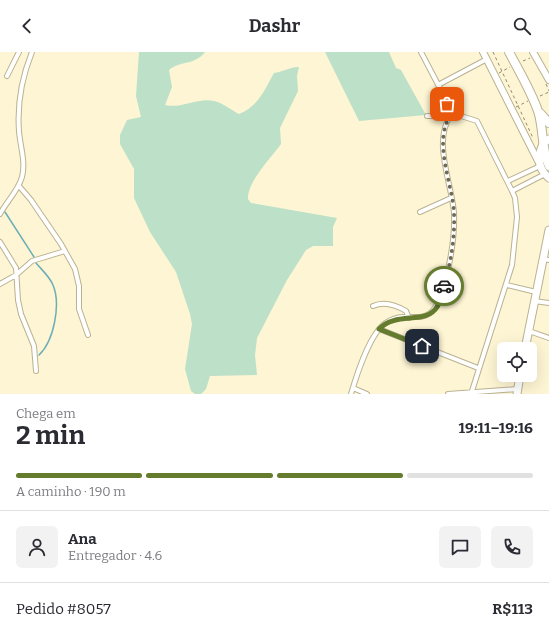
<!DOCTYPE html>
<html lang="pt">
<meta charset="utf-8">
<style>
:root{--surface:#fff;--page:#f2f2f3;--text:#2b2b33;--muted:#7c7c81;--line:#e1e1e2;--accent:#657c2e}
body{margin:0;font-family:Bitter,serif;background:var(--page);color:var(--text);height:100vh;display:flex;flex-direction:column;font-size:15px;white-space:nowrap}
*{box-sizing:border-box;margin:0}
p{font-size:13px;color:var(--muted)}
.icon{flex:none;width:22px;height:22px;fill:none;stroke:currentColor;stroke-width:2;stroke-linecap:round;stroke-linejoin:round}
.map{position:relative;height:342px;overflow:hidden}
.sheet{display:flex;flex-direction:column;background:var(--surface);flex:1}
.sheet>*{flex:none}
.buttons{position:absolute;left:497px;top:290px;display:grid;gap:8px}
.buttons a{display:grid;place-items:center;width:40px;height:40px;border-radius:6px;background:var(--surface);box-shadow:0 4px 16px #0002;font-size:20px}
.pin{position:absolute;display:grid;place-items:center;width:34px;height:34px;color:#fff;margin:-17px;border-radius:8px;box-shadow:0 2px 6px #0006}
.courier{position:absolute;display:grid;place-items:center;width:40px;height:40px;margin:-20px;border:3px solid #657c2e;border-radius:50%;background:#fff;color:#222;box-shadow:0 1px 5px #0007}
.overview em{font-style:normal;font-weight:700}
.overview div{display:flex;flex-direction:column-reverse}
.overview{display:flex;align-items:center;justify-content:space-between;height:68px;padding:0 16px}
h1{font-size:26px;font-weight:700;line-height:30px}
.bar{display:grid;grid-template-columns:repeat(4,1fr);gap:6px 4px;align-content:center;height:48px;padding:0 16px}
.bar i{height:5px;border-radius:3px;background:var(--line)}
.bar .active{background:var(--accent)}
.bar p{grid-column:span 4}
.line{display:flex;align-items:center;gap:10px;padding:0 16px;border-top:1px solid var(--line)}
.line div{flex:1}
.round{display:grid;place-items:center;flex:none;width:42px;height:42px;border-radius:6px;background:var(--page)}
header{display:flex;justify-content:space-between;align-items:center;height:52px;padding:0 16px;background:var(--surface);font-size:18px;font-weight:700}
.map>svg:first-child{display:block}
</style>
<header><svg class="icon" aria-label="back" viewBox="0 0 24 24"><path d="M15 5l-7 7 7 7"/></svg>Dashr<svg class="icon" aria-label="search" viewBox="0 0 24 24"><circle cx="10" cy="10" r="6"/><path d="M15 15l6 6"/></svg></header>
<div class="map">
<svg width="549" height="342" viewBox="0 0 549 342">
<rect width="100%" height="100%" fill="#fdf5d3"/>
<path fill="#bce0c8" d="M 139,0 L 205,0 C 194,14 181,8 169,18 L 172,35 L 165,53 C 182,57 198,45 214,49 C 223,51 231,58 239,62 C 258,55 265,37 274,21 C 282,20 293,14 299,15 L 297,24 L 298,39 L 280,76 L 281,92 C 271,106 247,130 248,147 L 251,151 L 337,166 L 333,175 L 333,194 L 313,194 L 306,198 L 287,228 L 257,286 L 255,303 L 257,323 L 210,324 L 206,337 L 201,342 L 195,342 L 191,339 L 185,317 L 192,272 L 190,262 L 176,220 L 150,180 L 134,146 L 134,117 L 120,92 L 120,83 L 127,68 L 141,65 L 136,44 Z
M 325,0 L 389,0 L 396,16 L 401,18 L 426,63 L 359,69 Z"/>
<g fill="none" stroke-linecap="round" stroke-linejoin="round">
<path stroke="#6baeb7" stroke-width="1.5" d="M 5,160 L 34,205
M 36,211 C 41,217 50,225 53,233 C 61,252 54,289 39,303"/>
<defs>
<path id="street" d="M 421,0 L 444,44 L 451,63
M 7,24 L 19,0
M 438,33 L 487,7
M 427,64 L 461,64 L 477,69 L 512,139 L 515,146 L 517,165 L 512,213 L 472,339
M 508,129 L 540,114
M 19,134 L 31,148 L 61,192 L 75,217 L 79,234 L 79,257 L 88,283
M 512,139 L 545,122
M 420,160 L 451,146
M 0,162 C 7,149 18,139 22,125 C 26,110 20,94 19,79 C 17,52 22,25 32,0
M 0,190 L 16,216 L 18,248 L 21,262 L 34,294 L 36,319
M 543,207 L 549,208
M 0,232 L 16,223 L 32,209 L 65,199
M 507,233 L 536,240
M 534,249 L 549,251
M 373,254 C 384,249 396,253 406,259 L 409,266
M 379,277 L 478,316
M 529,279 L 549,286
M 353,336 L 367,342
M 351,342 C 356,325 369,285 383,273 C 411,250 430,289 445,230 C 451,207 455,185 454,161 C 452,132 432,89 451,63
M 448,342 L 518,337"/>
<path id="secondary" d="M 483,0 L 538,109
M 533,0 L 549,28"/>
<path id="primary" d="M 549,87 L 543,92 C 537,105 538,117 549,126
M 525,297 L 549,178
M 517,342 L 520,323"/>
<path id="highway" d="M 509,0 C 519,19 531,39 538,59 C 544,77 541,96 549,114
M 540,61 L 549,71"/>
</defs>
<use href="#street" stroke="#bab292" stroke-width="6"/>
<use href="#secondary" stroke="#bab292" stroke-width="8"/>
<use href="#primary" stroke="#bab292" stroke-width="9"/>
<use href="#highway" stroke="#bab292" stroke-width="10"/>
<path stroke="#8e8972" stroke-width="1" stroke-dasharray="3 3" stroke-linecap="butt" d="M 493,0 L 533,86
M 523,9 L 530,6
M 499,21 L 510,15
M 546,32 L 549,39
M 540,44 L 549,40
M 516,55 L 528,49"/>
<use href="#street" stroke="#fff" stroke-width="4"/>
<use href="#secondary" stroke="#fff" stroke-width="6"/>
<use href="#primary" stroke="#fff" stroke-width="7"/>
<use href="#highway" stroke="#fff" stroke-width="8"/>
</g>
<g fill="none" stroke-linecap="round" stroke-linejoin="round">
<path stroke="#706b58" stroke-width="4" stroke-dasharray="0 7.2" d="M 444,234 C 451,210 455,186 454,161 C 453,133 432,89 451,63 L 447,52"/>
<path stroke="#657c2e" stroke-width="5" d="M 422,294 L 379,277 C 396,259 426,273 437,255 C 441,249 442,241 444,234"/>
</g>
</svg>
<div class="buttons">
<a><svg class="icon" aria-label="locate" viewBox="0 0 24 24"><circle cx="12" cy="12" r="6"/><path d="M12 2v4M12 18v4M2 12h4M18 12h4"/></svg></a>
</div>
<div class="pin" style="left:447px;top:52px;background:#ea580c"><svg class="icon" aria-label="bag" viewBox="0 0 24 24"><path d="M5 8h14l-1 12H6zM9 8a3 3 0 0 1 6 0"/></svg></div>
<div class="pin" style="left:422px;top:294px;background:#1f2937"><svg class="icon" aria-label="home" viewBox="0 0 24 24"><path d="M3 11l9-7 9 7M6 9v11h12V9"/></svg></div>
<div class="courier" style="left:444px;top:234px"><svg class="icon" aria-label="car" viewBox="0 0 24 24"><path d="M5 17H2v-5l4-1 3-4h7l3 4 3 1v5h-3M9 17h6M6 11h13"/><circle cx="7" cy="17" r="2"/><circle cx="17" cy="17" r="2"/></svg></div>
</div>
<section class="sheet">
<div class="overview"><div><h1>2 min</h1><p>Chega em</p></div><em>19:11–19:16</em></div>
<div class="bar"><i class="active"></i><i class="active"></i><i class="active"></i><i></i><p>A caminho · 190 m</p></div>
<div class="line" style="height:72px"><a class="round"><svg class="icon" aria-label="person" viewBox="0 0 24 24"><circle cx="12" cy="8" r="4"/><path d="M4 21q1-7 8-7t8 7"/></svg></a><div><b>Ana</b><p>Entregador · 4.6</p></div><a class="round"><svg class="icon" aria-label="chat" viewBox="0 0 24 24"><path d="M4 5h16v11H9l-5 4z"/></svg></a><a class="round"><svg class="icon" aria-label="phone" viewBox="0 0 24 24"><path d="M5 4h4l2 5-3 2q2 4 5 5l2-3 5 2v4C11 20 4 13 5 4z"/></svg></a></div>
<div class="line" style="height:52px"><div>Pedido #8057</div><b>R$113</b></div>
</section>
